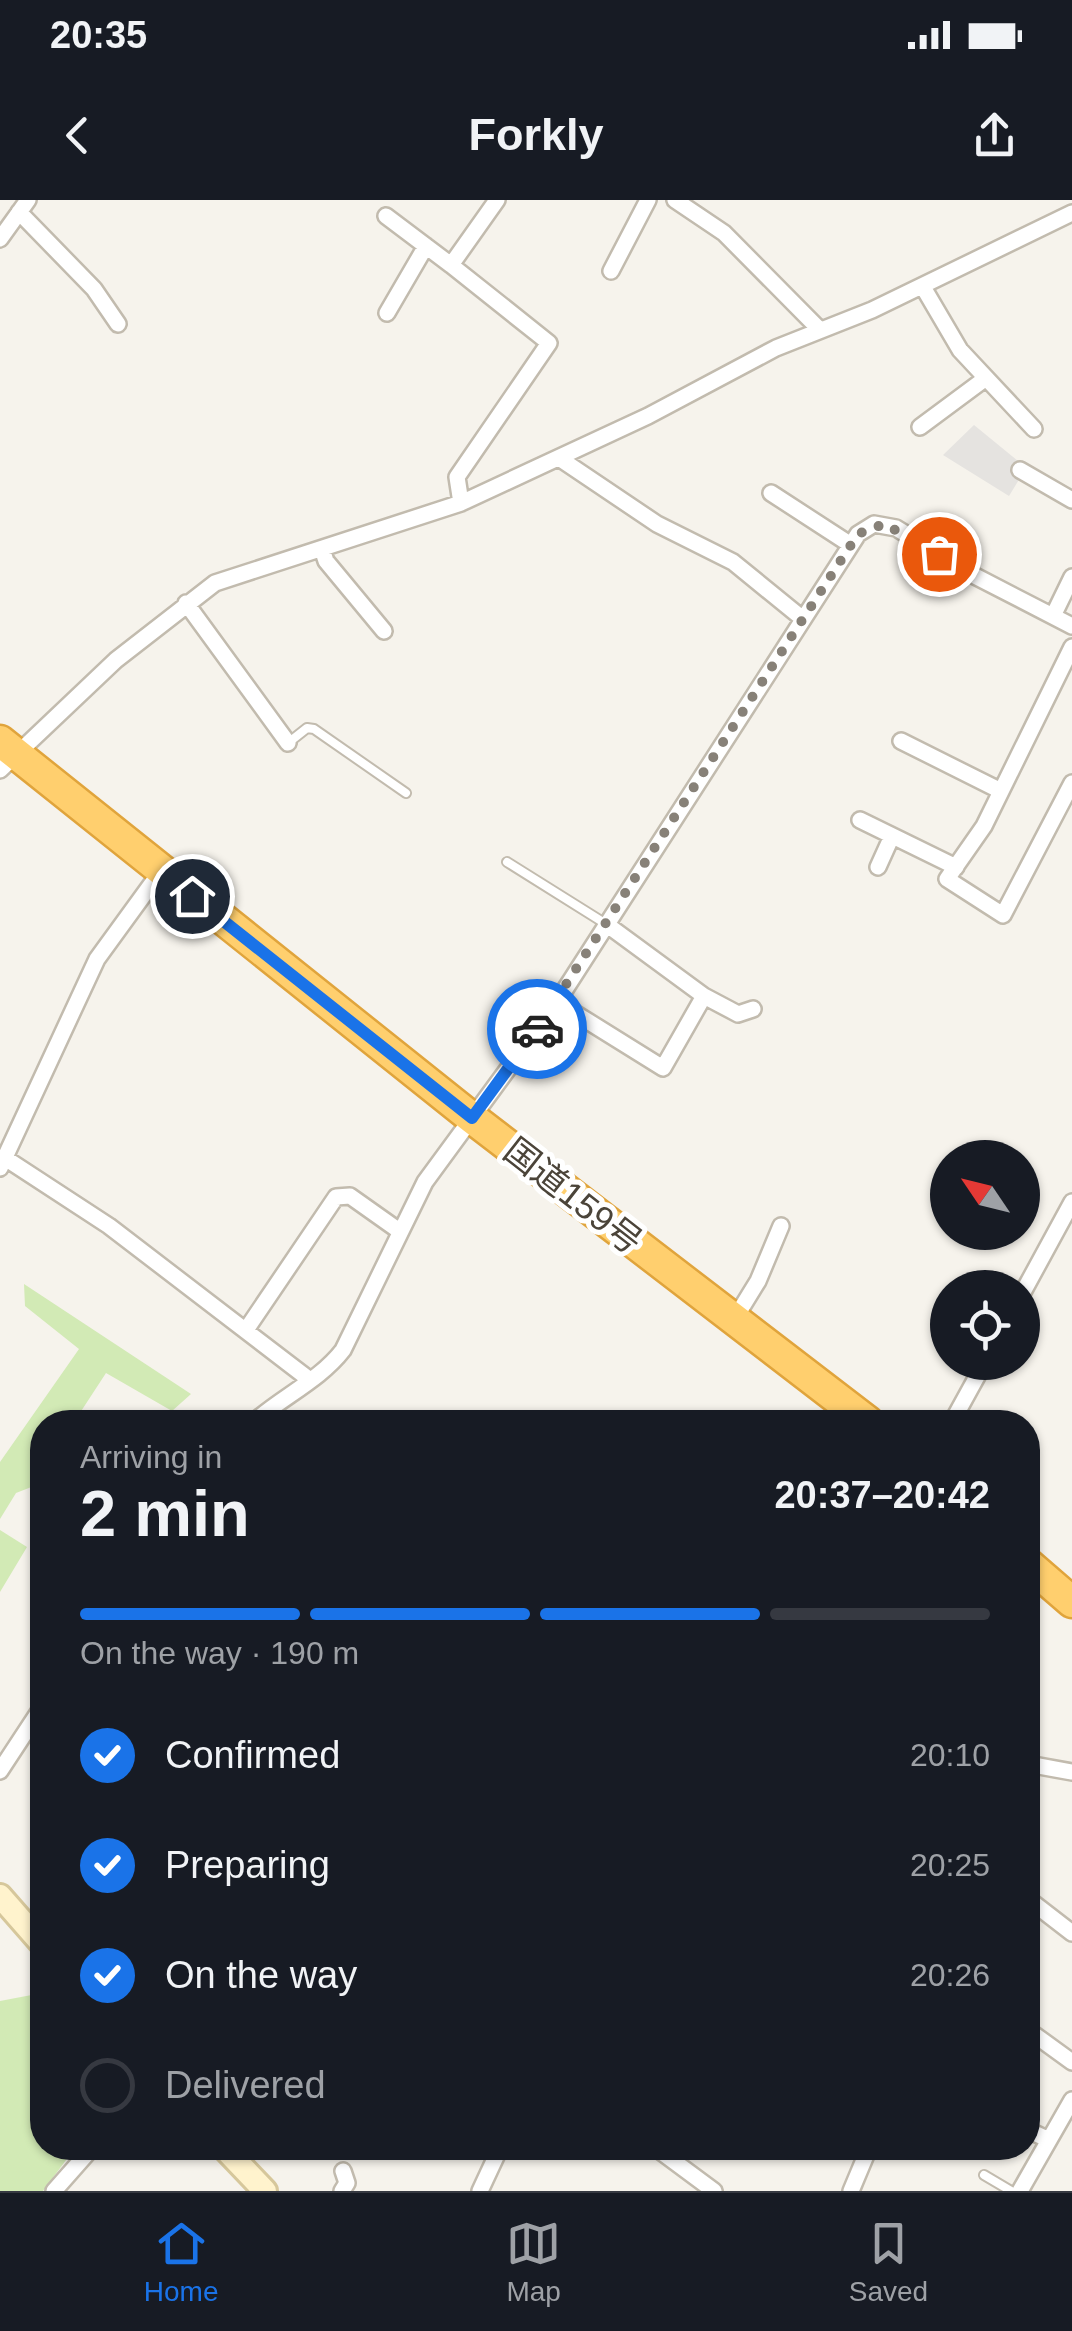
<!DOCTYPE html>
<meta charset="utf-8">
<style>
:root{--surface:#171b24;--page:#242831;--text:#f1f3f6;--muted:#9ea1a6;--line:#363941;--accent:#1a73e8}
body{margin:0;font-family:Arial,"Noto Sans JP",sans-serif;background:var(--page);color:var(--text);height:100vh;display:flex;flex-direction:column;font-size:38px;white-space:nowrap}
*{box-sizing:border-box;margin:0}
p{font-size:32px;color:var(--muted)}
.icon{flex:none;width:55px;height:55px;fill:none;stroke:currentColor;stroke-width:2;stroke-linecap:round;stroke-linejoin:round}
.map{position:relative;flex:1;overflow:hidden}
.details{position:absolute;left:30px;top:1210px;width:1010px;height:750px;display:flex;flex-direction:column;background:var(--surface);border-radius:40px;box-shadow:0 2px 8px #0004}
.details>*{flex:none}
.needle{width:65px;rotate:305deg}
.buttons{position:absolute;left:930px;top:940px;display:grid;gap:20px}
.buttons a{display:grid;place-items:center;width:110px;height:110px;border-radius:50%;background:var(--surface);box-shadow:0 2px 8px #0004;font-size:50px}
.pin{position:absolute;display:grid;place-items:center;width:85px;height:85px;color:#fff;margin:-42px;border:5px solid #fff;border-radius:50%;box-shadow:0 2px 10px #0007}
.courier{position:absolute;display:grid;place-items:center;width:100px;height:100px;margin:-50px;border:8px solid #1a73e8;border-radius:50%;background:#fff;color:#222;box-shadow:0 2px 12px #0007}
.overview em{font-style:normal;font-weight:600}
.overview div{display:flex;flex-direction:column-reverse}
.overview{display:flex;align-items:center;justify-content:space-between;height:170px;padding:0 50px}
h1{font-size:65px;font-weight:600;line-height:75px}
.bar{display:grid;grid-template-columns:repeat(4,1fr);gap:15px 10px;align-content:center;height:120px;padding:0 50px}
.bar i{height:12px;border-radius:8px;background:var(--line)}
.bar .on{background:var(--accent)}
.bar p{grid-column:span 4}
ol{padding:0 50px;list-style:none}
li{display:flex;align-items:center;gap:30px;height:110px}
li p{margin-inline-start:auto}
li .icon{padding:10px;border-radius:50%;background:var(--accent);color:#fff;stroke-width:4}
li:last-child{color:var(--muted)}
li i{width:55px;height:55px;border:5px solid var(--line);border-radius:50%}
.status{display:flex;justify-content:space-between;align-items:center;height:70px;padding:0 50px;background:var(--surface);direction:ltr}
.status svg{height:28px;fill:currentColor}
header{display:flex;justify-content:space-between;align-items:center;height:130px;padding:0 50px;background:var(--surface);font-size:45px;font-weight:600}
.dock{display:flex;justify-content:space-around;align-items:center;height:140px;border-top:2px solid var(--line);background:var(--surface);font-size:28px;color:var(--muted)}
.dock a{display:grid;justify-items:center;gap:5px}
.dock .on{color:var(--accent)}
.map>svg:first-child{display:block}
</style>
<div class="status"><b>20:35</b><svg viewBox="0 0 49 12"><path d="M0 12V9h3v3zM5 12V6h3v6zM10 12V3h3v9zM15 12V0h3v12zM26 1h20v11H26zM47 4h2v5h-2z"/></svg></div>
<header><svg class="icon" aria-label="back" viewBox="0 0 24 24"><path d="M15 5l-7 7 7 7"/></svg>Forkly<svg class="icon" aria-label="share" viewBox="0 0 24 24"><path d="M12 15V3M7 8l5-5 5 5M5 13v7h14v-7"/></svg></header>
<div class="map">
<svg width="1072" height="1991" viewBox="0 0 1072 1991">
<rect width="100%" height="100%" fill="#f6f3ec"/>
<path fill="#d2eab5" d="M 24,1084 L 191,1194 L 172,1211 L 106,1173 L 74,1222 L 42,1222 L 42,1272 L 34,1286 L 16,1293 L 0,1319 L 0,1262 L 79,1149 L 25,1106 Z
M 0,1330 L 27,1347 L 0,1392 Z
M 42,1793 L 42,1948 L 75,1948 L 43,1991 L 0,1991 L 0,1801 Z"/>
<path fill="#e5e3e0" d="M 974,225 L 1018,261 L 1012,272 L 1020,278 L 1009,296 L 943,255 Z"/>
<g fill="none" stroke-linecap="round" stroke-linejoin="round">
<defs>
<path id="lane" d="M 288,543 L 307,528 L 314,529 L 406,593
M 507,662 L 606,724
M 984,1975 L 1011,1991"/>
<path id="street" d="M 675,0 L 724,33 L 820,130
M 19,12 L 94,89 L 118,124
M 386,16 L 451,65
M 0,39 L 28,0
M 611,71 L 648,0
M 923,87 L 960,150 L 1034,229
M 387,113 L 426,46
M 920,227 L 986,178
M 559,258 L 657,324 L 733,362 L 803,419
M 1020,270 L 1072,300
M 771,293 L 851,345
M 461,303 L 457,277 L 549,143 L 451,65 L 497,0
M 322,349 L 326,361 L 384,431
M 186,403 L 288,543
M 1053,416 L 1072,377
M 1072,447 L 984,626 L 947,679 L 1003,715 L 1072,583
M 901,541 L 1001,591
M 0,570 L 116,460 L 215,383 L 461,303 L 648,216 L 776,148 L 872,110 L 1072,13
M 860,620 L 956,667
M 878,667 L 892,636
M 704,796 L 738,814 L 753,809
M 557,802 L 663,868 L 704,796 L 606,724
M 5,958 L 109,1026 L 310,1180
M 0,968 L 97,759 L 161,671
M 1022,1094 L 1072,1002
M 734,1120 L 758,1081 L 781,1026
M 246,1130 L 336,997 L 350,996 L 398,1030
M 254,1222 C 282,1197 320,1180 343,1150 L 425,982 L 557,802 L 858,334 L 874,324 L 896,328 L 973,375 L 1072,426
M 952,1222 L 985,1162
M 1028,1564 L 1072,1572
M 0,1571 L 42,1507
M 1028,1699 L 1072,1733
M 1032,1833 L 1072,1862
M 1028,1930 L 1049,1940
M 656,1948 L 714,1991
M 54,1991 L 92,1948
M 342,1991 L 347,1983 L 343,1971
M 480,1991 L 500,1948
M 851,1991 L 869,1948
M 1020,1991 L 1072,1900"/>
<path id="secondary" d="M 0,1696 L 42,1744
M 224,1948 L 265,1991"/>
<path id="highway" d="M 0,541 L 472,918 L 868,1222
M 1028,1364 L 1072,1402"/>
</defs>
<use href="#lane" stroke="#c2bbae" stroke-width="12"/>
<use href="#street" stroke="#c2bbae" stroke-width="20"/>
<use href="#secondary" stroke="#d6c79b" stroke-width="28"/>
<use href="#highway" stroke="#e0a43c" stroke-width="35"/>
<use href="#lane" stroke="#fff" stroke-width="8"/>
<use href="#street" stroke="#fff" stroke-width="15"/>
<use href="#secondary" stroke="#fff3cd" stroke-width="22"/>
<use href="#highway" stroke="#ffcf6e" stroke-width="30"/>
</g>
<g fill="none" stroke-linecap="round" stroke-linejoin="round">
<path stroke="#878178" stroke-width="10" stroke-dasharray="0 18" d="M 537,829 L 858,334 L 884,324 L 939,354"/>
<path stroke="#1a73e8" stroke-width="12" d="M 192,696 L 472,918 L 537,829"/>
</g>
<g text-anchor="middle" stroke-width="10" stroke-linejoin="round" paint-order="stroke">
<g font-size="35" fill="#4b4439" stroke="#fff">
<text transform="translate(573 996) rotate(38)" y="12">国道159号</text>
</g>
</g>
</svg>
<div class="buttons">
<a><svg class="needle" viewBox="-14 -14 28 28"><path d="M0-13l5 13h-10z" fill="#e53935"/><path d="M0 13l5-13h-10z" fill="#9ea1a6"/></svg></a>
<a><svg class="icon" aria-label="locate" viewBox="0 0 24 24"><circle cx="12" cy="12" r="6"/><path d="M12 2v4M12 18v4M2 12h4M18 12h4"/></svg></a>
</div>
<div class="pin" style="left:939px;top:354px;background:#ea580c"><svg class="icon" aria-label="bag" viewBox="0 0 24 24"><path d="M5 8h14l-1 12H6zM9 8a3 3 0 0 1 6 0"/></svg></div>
<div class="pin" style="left:192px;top:696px;background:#1f2937"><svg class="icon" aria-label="home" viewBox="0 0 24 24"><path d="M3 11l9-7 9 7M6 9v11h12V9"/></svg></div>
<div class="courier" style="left:537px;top:829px"><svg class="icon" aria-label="car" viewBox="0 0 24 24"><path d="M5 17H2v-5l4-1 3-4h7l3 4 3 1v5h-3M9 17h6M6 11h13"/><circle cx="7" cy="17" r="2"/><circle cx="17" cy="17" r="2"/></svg></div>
<section class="details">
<div class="overview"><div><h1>2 min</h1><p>Arriving in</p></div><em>20:37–20:42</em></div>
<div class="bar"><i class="on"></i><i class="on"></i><i class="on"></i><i></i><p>On the way · 190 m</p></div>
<ol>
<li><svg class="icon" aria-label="check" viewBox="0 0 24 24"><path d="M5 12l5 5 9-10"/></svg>Confirmed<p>20:10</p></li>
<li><svg class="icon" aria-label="check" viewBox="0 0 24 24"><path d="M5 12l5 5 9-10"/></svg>Preparing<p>20:25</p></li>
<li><svg class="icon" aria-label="check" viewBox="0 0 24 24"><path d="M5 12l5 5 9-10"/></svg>On the way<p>20:26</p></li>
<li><i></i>Delivered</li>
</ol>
</section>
</div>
<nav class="dock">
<a class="on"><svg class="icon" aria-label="home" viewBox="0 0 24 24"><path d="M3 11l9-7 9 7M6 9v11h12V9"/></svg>Home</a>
<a><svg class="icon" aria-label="map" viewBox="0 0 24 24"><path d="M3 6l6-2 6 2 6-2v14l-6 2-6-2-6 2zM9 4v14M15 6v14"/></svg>Map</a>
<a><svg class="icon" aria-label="saved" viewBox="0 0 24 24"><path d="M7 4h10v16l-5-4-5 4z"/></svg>Saved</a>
</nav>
